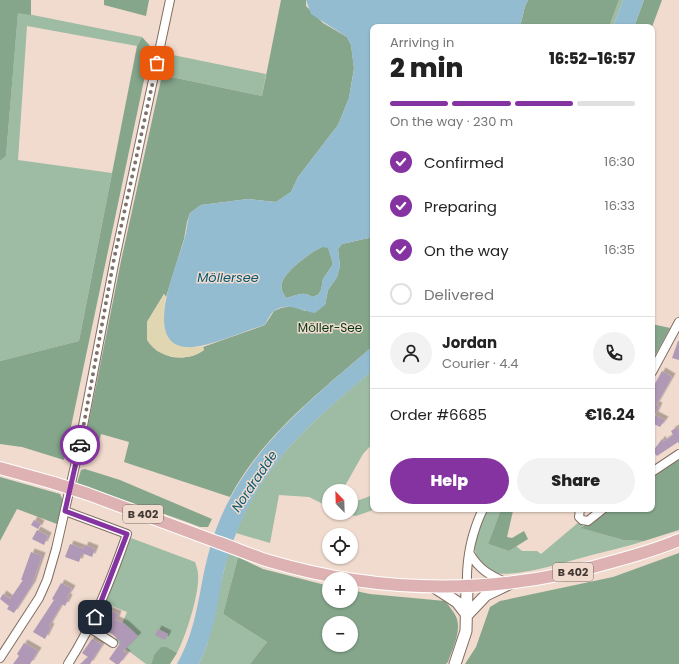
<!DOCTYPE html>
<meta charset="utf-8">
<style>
:root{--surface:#fff;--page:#f2f2f2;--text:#222;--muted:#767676;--line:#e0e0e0;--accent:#8633a2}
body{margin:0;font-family:Poppins,sans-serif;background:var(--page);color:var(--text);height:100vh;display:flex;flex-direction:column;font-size:15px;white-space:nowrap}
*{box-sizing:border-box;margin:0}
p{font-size:13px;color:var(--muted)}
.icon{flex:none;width:22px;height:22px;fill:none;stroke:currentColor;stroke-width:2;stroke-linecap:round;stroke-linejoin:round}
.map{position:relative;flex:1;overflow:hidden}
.sheet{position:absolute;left:370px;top:24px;width:285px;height:488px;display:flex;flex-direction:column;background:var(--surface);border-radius:8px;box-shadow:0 1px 3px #0004}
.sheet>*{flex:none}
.needle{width:26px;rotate:337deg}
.fabs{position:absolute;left:322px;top:484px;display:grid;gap:8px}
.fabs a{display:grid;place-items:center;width:36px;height:36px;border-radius:50%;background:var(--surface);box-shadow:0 1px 3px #0004;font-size:20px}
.pin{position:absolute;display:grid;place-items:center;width:34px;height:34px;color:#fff;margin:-17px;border-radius:8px;box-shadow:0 2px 6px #0006}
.courier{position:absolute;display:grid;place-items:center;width:40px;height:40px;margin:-20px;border:3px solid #8633a2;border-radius:50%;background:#fff;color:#222;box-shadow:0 1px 5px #0007}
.summary em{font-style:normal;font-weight:800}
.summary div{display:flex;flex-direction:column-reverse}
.summary{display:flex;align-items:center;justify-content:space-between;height:68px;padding:0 20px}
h1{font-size:26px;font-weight:800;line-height:30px}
.bar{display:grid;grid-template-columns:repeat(4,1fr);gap:6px 4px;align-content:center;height:48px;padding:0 20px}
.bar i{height:5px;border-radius:3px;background:var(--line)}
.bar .on{background:var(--accent)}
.bar p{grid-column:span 4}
.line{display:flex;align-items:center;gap:10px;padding:0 20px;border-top:1px solid var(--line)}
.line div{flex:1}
.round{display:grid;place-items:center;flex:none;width:42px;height:42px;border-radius:21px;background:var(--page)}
ol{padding:0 20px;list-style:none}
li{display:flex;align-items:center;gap:12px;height:44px}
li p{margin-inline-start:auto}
li .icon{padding:4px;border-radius:50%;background:var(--accent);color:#fff;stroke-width:4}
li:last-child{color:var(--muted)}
li i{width:22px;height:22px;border:2px solid var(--line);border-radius:50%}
.primary-button{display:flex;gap:8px;margin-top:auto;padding:8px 20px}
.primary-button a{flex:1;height:46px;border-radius:24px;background:var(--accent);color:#fff;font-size:16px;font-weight:800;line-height:46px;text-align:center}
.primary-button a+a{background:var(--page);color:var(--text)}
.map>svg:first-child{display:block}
</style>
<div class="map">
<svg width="679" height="664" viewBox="0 0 679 664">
<defs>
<filter id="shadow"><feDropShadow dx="3.5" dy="-3.5" stdDeviation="0" flood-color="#0004"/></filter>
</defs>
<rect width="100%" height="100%" fill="#f1dbce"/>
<path fill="#9ebba3" d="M 619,0 L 623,0 L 613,27 L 609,27 Z
M 18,12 L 142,37 L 137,46 L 27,26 L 18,160 L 112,173 L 79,341 L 0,361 L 0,161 L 6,156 Z
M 168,54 L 266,74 L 262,96 L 162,75 Z
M 373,370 L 373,443 L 363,454 L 342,491 L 329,491 L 329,507 L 309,497 L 279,495 L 270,543 L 236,533 C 264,461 316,418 373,370 Z
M 373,495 L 373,509 L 376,509 L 356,516 L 341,513 L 351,513 L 351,503 Z
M 488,509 L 501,509 L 488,544 L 509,551 L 516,546 L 522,551 L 537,551 L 541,554 L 579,522 L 584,523 L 582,528 L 623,540 L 644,541 C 629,546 614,549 600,553 C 574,559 519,578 495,573 C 483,570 474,558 475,546 C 476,534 481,519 488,509 Z
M 131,538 L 195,562 C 196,565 198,570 198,574 C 200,592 186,636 177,653 L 167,647 L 154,655 L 151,664 L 146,664 L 115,641 L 127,612 L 105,603 Z
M 228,553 L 238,557 L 223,614 L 267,642 L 250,664 L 199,664 L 207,645 Z"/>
<path fill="#85a68b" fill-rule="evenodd" d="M 0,0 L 31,0 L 31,15 L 18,13 L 6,156 L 0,161 Z
M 104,0 L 149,0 L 146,16 L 104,5 Z
M 281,0 L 306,0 L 306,6 L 323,23 L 347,37 L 351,45 L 354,68 L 349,98 L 338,125 L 298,177 L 291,192 L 276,202 L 248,199 L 201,205 L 190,213 L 187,222 L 184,239 L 166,297 L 164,294 L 147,322 L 171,357 C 183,358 193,358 204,350 L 203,347 L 265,325 L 274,311 L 281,308 L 292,306 L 305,311 L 325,305 L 328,290 L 337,277 L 340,266 L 338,249 L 342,244 L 373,237 L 373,340 L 370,343 L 373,346 C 321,391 263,435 230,497 L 124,462 L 129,442 L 101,434 L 96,454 L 83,451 L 121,261 L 162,75 L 262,96 Z
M 528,0 L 619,0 L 609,27 L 520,27 L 525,6 Z
M 644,0 L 662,0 L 652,27 L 634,27 Z
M 142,37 L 151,47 L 64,460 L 22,447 L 0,444 L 0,361 L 79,341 L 137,46 Z
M 322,247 L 328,247 L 333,264 L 323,279 L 321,290 L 318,295 L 312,297 C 303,290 296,296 286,298 C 283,293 280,289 282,283 C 285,271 311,252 322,247 Z
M 652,324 L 670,328 L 652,361 Z
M 679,457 L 679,530 L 644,541 L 623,540 L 581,528 L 607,509 L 652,509 L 652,474 Z
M 85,469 L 120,480 L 212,519 L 208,527 L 200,527 C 159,511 117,499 77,483 L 81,470 Z
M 0,477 L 60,494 L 63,500 L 57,524 L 17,509 L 0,541 Z
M 501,509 L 513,511 L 507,537 L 512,538 L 524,531 L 528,539 L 509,551 L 488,544 Z
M 679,553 L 679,664 L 465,664 L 476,647 L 490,607 L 500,601 L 613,577 Z
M 238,557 L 263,569 L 329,586 L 329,601 L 351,601 L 351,590 L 370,594 L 445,601 C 449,606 455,613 457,619 C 461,633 452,650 448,662 L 446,664 L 250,664 L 267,642 L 223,614 ZM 329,623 L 351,623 L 351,645 L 329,645 Z
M 161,647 L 167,647 L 177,653 L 170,664 L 151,664 L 154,655 Z"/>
<path fill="#e0d6b2" d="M 164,294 L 166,297 C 164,304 164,312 164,319 C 164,345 181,347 203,347 L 204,350 C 186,363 158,359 147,340 L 147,322 Z"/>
<path fill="#93bcd0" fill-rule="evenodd" d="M 306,0 L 528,0 L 525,6 L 520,27 L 373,27 L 373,237 L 342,244 L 338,249 L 340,266 L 337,277 L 328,290 L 325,305 L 315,313 C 302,311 286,301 274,311 C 270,314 267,321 265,325 C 243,331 206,349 186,347 C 141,343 178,263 184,240 C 187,231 187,222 190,213 L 201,205 L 248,199 L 276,202 L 291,192 L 298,177 L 338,125 L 349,98 L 354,69 L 351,45 L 347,37 L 311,14 ZM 322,247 L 328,248 L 333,264 L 323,279 L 321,290 L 318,295 L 312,297 C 303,290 296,296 286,298 C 283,293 280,289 282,283 C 285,271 311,252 322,247 Z
M 623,0 L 644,0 L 634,27 L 613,27 Z
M 373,346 L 373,370 C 306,427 258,466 229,553 C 221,575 220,599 214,621 C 211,636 205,650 199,664 L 177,664 C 199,625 198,589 210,548 C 235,458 306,404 373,346 Z"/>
<path fill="#b098b7" filter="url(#shadow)" d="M 678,341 L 679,341 L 679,360 L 672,358 Z
M 662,371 L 672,377 L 656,405 L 659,406 L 655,415 L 665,420 L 660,427 L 652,423 L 652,389 Z
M 677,427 L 679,431 L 679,444 L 678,442 L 657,456 L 653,451 L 662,439 L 663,442 L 673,435 L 671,431 Z
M 34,520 L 41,524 L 38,529 L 31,525 Z
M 37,530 L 48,536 L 44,545 L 32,539 Z
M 70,544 L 84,549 L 79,562 L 65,557 Z
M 85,545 L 95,549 L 92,557 L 82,553 Z
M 31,552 L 42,556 L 32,585 L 14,613 L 7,609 L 9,606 L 0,599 L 3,594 L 10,599 L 23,580 L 21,580 Z
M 61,583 L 72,589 L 67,597 L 69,598 L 65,606 L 62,604 L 49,626 L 51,627 L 45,639 L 33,632 L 54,600 L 52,599 Z
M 108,610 L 118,614 L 116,620 L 125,624 L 138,636 L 123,651 L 127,654 L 119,664 L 116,664 L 109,659 L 121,642 L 112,634 L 103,630 L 106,621 L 104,620 Z
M 158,629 L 168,634 L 165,640 L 155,635 Z
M 92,639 L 102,645 L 90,664 L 80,664 L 88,657 L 82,653 Z
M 24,643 L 38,651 L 30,664 L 13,664 L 19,656 L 17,654 Z"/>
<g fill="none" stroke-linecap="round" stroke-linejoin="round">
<defs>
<path id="street" d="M 652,372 L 679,322
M 652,472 L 679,454
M 580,509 L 579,517 L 582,520 L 588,521 L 603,509
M 65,511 L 127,534 C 111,580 94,623 68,664
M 470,554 C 479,569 489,575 505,582
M 467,587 C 466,560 471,534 483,509
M 90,628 L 113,643
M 0,658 L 39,598 L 47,580 L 56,549 L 77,457 L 115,259 L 170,0"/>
<path id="secondary" d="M 434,587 L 457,602 L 467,615
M 467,615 L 486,595 L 511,583
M 455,664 L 466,631 L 467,587"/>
<path id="primary" d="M 0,468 L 54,483
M 88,494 C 131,510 174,526 217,542 C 235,548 252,556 269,561 C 383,595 501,595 615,561 C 637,555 658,549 679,540"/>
</defs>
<use href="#street" stroke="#816e62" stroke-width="10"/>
<use href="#secondary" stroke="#816e62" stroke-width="13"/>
<use href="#primary" stroke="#fff" stroke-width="14"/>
<use href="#street" stroke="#fff" stroke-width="8"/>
<use href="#secondary" stroke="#fff" stroke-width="11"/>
<use href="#primary" stroke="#deb2b2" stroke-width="12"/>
<defs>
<path id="primary-bridge" d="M 54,483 L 88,494"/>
</defs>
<use href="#primary-bridge" stroke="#fff" stroke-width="14" stroke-linecap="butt"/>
<use href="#primary-bridge" stroke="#deb2b2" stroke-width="12"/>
</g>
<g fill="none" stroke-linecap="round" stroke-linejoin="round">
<path stroke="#7f726a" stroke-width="4" stroke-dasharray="0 7.2" d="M 80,445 L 114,259 L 157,63"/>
<path stroke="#8633a2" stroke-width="5" d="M 80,445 L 65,511 L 127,534 L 95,617"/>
</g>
<g text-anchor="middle" stroke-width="3" stroke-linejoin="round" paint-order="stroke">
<g fill="#f1dbce" stroke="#766a62" stroke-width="1">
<rect x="123" y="505" width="40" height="18" rx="3"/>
<rect x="553" y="563" width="40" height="18" rx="3"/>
</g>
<g font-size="11" font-weight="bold" fill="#423934">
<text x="143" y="518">B 402</text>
<text x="573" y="576">B 402</text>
</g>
<g font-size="12" fill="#003714" stroke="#f1dbce">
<text x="330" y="332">Möller-See</text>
</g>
<g font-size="13" font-style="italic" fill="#075974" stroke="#f1dbce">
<text x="228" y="282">Möllersee</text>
<text transform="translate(254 481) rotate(-56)" y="5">Nordradde</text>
</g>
</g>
</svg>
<div class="fabs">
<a><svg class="needle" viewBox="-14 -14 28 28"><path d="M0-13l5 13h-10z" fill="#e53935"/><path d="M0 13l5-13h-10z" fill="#767676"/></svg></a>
<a><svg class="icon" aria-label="locate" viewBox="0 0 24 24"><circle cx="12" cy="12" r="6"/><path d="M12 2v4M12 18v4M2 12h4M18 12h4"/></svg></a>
<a>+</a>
<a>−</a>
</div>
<div class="pin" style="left:157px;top:63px;background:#ea580c"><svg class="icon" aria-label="bag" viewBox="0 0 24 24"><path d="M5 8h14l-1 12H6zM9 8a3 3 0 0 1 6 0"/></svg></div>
<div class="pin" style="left:95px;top:617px;background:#1f2937"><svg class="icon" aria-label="home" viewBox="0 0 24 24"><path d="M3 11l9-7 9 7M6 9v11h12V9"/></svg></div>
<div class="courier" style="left:80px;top:445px"><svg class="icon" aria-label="car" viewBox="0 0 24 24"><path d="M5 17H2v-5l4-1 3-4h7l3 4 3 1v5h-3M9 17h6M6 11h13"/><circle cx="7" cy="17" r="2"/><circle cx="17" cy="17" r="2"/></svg></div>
<section class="sheet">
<div class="summary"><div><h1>2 min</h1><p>Arriving in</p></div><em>16:52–16:57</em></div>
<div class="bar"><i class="on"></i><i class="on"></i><i class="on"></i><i></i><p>On the way · 230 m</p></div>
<ol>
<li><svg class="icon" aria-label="check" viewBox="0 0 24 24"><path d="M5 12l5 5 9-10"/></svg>Confirmed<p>16:30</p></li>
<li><svg class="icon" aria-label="check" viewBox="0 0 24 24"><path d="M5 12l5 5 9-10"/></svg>Preparing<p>16:33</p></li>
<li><svg class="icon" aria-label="check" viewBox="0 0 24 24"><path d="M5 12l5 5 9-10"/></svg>On the way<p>16:35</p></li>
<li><i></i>Delivered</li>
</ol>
<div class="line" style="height:72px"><a class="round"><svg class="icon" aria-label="person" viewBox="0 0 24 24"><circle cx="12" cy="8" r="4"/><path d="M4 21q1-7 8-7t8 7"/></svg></a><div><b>Jordan</b><p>Courier · 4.4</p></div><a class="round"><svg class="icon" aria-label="phone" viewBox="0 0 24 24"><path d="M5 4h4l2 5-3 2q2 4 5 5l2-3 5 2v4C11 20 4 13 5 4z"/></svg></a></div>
<div class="line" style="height:52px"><div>Order #6685</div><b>€16.24</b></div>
<div class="primary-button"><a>Help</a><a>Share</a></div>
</section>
</div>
